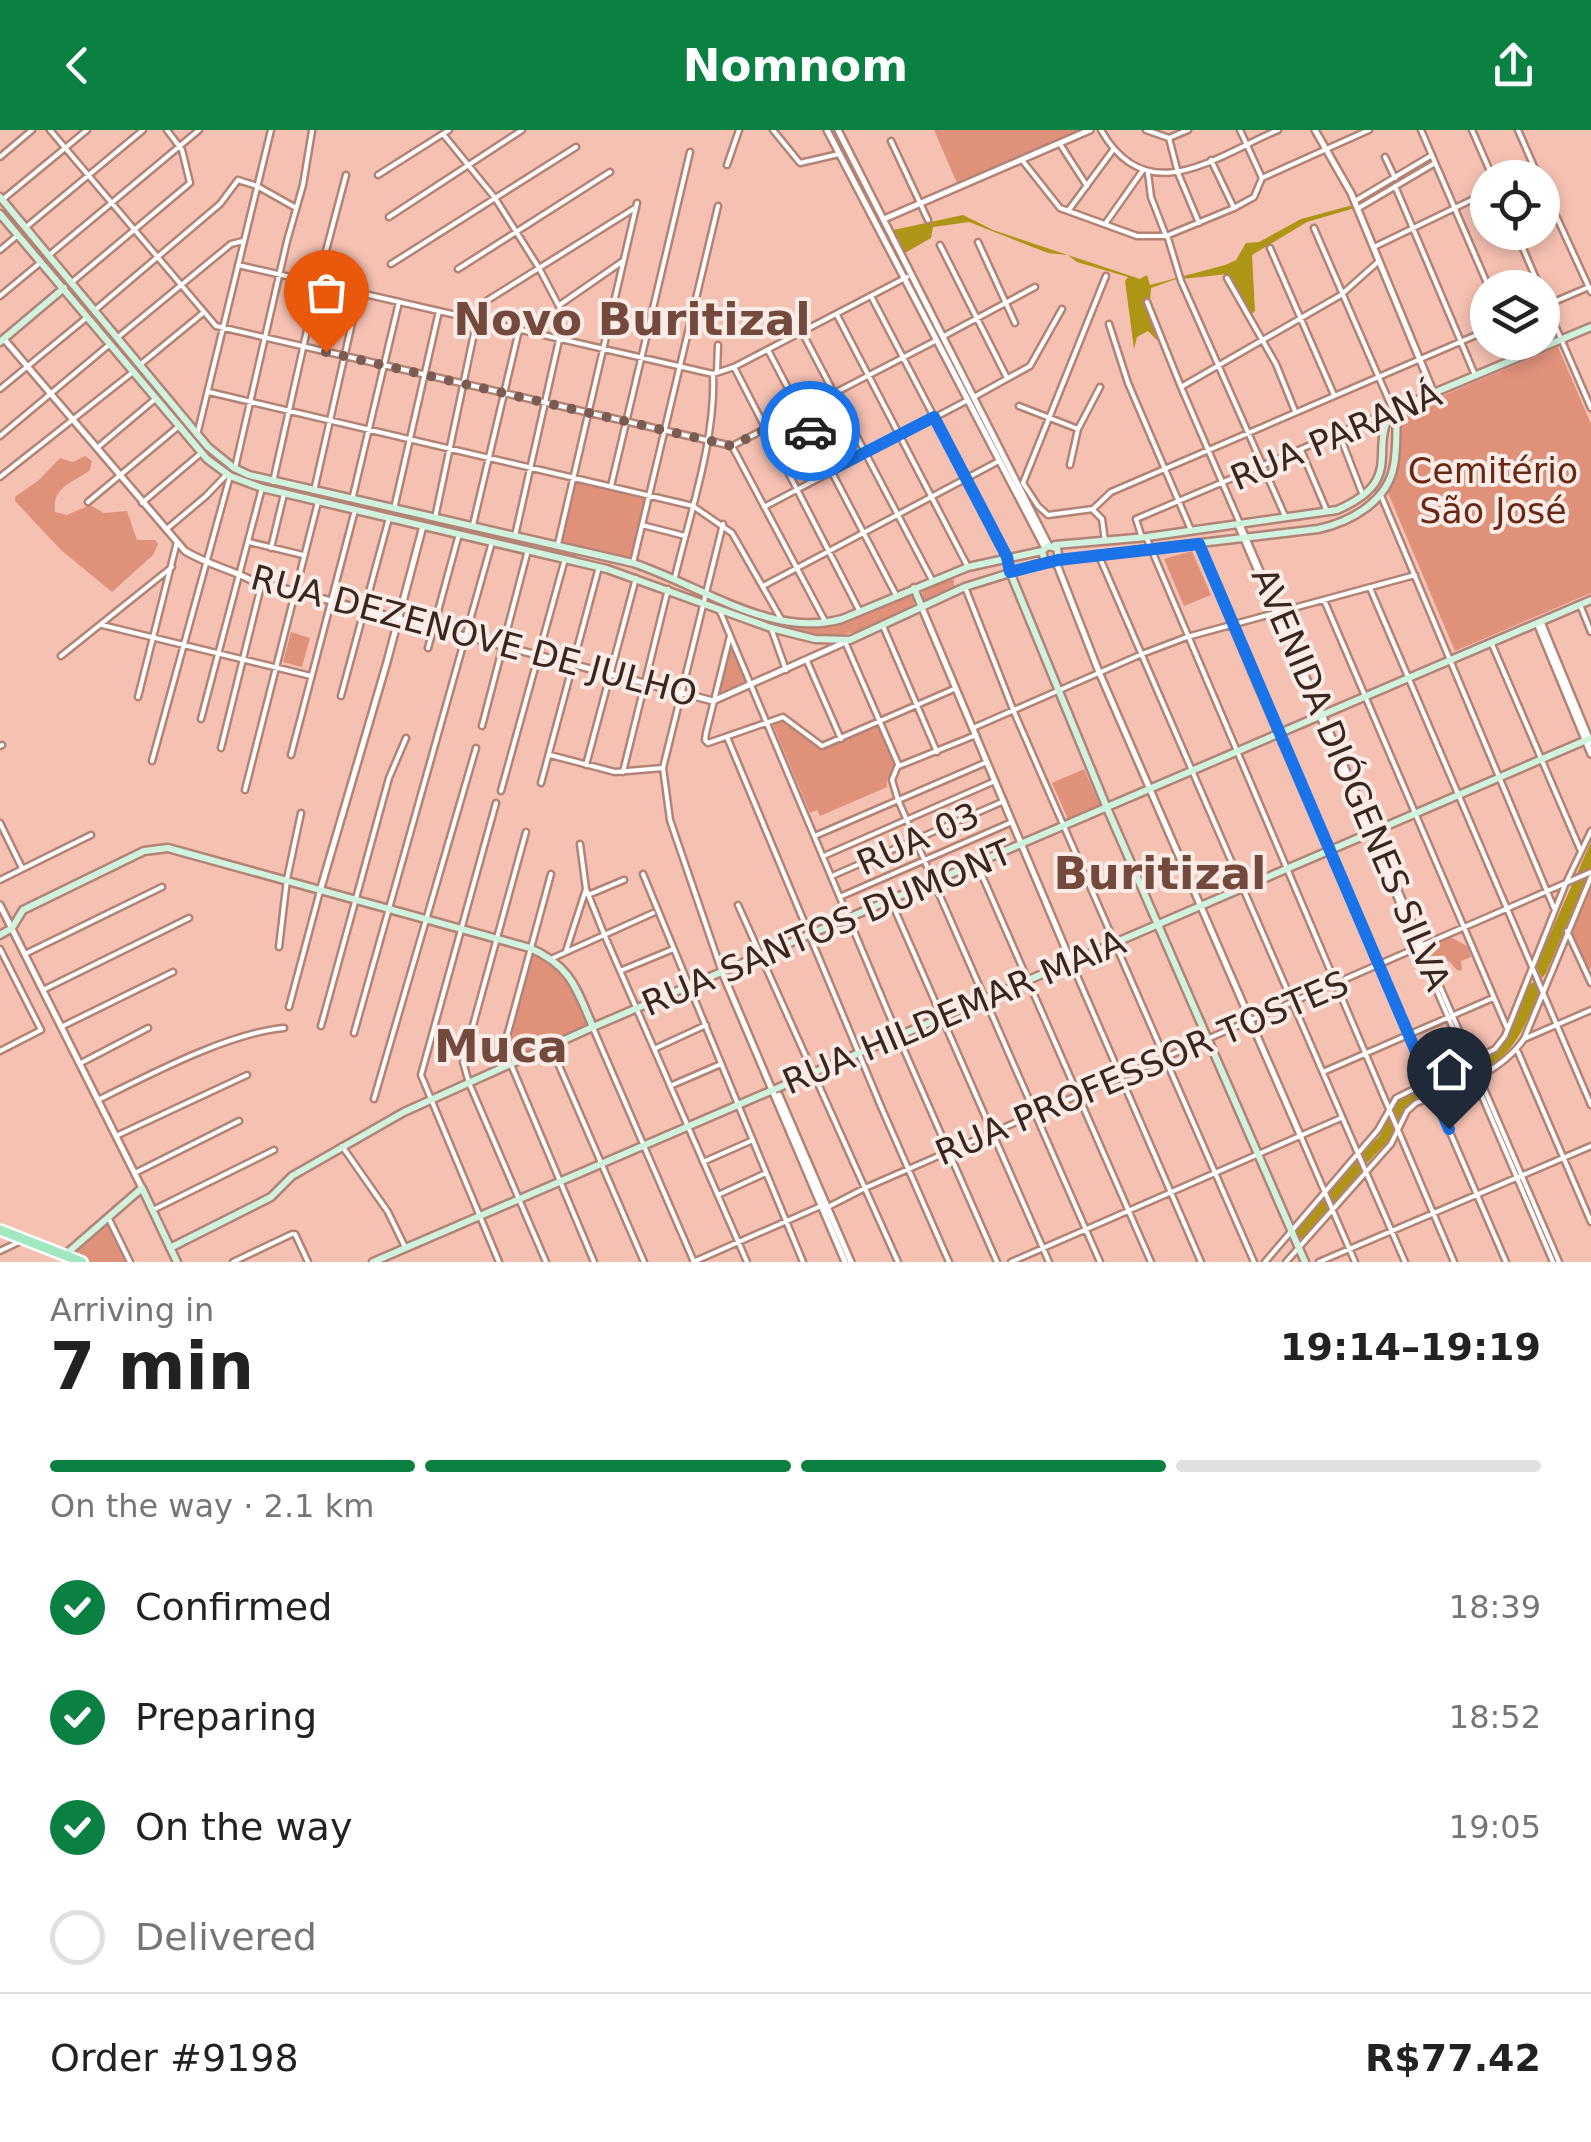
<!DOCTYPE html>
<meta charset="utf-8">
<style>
:root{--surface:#fff;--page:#f2f2f2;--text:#222;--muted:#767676;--line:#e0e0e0;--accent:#0b8043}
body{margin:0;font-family:"DejaVu Sans",sans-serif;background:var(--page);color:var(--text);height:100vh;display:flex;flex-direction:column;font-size:38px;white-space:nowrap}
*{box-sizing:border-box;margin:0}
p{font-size:32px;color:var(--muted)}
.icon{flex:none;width:55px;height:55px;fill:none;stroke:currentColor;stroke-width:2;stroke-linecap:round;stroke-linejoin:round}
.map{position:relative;height:1132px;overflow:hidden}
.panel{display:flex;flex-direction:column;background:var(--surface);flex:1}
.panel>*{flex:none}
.buttons{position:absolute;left:1470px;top:30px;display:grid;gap:20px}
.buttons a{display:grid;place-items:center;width:90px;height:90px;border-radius:50%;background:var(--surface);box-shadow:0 5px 15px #0003;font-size:50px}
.pin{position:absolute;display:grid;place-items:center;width:85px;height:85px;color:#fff;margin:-102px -42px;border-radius:50% 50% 50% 0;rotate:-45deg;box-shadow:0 0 10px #0007}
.pin .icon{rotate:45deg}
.courier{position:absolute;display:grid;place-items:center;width:100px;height:100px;margin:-50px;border:8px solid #1a73e8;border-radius:50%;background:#fff;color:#222;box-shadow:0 2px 12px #0007}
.summary em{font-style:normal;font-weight:600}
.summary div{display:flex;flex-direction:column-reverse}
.summary{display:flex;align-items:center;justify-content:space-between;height:170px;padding:0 50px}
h1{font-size:65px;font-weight:600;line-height:75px}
.bar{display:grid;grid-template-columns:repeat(4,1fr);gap:15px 10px;align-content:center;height:120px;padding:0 50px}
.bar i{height:12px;border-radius:8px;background:var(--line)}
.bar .selected{background:var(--accent)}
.bar p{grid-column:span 4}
.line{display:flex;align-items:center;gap:25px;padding:0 50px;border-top:2px solid var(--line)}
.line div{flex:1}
ol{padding:0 50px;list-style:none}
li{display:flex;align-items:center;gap:30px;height:110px}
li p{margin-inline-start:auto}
li .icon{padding:10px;border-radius:50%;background:var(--accent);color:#fff;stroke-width:4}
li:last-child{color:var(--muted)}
li i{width:55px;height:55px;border:5px solid var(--line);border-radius:50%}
header{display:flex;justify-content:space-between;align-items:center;height:130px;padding:0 50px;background:var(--accent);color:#fff;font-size:45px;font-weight:600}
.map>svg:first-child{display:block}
</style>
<header><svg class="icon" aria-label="back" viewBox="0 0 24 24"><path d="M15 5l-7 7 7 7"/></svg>Nomnom<svg class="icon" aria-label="share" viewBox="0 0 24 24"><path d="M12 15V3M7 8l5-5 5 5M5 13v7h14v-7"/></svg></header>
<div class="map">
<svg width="1591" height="1132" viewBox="0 0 1591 1132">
<rect width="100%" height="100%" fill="#f5c1b3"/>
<path fill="#df917a" d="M 934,0 L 1078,0 L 957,53 Z
M 1558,217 L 1591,294 L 1591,463 L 1455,521 L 1388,363 L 1400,327 L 1402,283 Z
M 163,268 C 210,323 215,339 288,357 L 288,360 L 242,349 L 210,331 L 160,271 Z
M 85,326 L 92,331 L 90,340 C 73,353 52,356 55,382 L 67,385 L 90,375 L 104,383 L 127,381 L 137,410 L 155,410 L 158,414 L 153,425 L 112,462 L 61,420 L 15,371 L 15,367 L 39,350 L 60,328 L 73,332 Z
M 576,351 L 646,367 L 632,430 L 562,413 Z
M 307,361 L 575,423 L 576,426 L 575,429 L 305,366 Z
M 1192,421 L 1211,465 L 1184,476 L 1164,429 Z
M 948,448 L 954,450 L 954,460 L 930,471 L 923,469 L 923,458 Z
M 902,464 L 914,468 L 913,479 C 859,504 841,513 781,497 L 837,494 Z
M 291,502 L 310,508 L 302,537 L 283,532 Z
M 730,512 L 749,553 L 716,568 Z
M 785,589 L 821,619 L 878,595 L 899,643 L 887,650 L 887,657 L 820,686 L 817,680 L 810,683 L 773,595 Z
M 1084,639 L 1100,675 L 1068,689 L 1052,653 Z
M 1591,751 L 1591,838 L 1587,840 L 1569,801 Z
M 1450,807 L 1467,816 L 1471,827 L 1461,831 L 1462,840 L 1458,841 L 1449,831 L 1443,835 L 1432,835 L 1431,818 Z
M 534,823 C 564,840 574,865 588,896 L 510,932 L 509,909 Z
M 108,1092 L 127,1132 L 90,1132 L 72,1125 L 71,1122 Z"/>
<path fill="#ae9516" d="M 1353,75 L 1355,78 L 1307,92 L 1252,125 L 1255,181 L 1248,187 L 1228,144 L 1173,150 L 1151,158 L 1150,170 L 1143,170 L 1158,211 L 1148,201 L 1137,207 L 1134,219 L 1125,151 L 1128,147 L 1077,132 L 1068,125 L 1048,123 L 969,92 L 933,97 L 931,108 L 905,123 L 893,100 L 963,85 L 993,100 L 1140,149 L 1147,145 L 1150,155 L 1225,135 L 1236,130 L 1246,113 L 1259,112 L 1301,89 Z
M 1591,712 L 1591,738 L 1546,843 L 1542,848 L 1536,836 Z
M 1535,851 L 1539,862 C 1525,896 1515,923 1482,942 L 1477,931 C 1509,915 1516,886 1529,855 Z
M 1424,955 L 1428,965 L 1406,979 L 1399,993 L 1392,977 L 1406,964 Z
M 1390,986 L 1395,997 L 1389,1010 L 1367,1033 L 1361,1023 L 1379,1007 Z
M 1357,1029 L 1362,1040 L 1334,1073 L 1329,1062 Z
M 1324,1068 L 1328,1079 L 1300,1111 L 1295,1100 Z"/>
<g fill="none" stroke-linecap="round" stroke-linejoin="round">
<defs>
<path id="minor" d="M 50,0 L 216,196 L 732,316 L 935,211
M 773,0 L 800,33 L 839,24
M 1101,0 C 1147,81 1215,27 1278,0
M 1146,0 L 1169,8 L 1188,0
M 1240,0 L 1262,48
M 1421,0 L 1489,158
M 1472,0 L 1493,48
M 1518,0 L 1539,48
M 443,4 L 495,68 L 539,138 L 561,180 L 559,210 L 515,406
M 1169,8 L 1178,43 L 1199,93
M 891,11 L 928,90
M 1060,14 L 1087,56
M 0,27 L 32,0
M 1385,27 L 1395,48
M 1022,30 L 1060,78 L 1137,106 L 1166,106 L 1234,78 L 1254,67 L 1262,48 L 1369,0
M 1211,30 L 1234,78
M 727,35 L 739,0
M 1148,43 L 1151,67 L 1166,106
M 378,45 L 449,0
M 1519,48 L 1536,40
M 1542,55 L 1591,162
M 1395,56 L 1475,245
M 2,70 L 87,0
M 1355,71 L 1432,25
M 1357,79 L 1435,33
M 1068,81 L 1113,20
M 389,87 L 522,0
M 1105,94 L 1143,40
M 25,98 L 143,0
M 1516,102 L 1540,158
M 1167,105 L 1181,151 L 1285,386
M 978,112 L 1015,193
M 940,115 L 1007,248
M 1374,117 L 1488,62
M 1270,118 L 1334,265
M 0,120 L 18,105
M 48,126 L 199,0
M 391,134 L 576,17
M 238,135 L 713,244 L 734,237 L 907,147
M 458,139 L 610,42
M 1227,148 L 1276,234 L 1295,281
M 71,153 L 190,53 L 182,20 L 167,0
M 1542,165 L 1591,278
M 0,166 L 41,132
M 871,166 L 1007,427
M 1147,172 L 1181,257 L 1559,1132
M 561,174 L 623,131
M 1542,177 L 1589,157
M 94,181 L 220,74 L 238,50 L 257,56 L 296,78
M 837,185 L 968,437
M 1109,194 L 1128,253 L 1191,400
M 802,202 L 932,450
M 944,206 L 1035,157
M 117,208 L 231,114 L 243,111
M 1512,212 L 1518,227
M 768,220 L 896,465
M 141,234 L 203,183
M 734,237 L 860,482
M 717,241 L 718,215
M 1181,257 L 1341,165 L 1379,131
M 0,259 L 85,189
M 209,262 L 693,376 L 732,403 L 781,489
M 974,267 L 1030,236 L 1062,179
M 1019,276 L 1078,299
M 198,301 L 271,0
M 0,306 L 110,214
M 1340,306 L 1362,363
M 732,316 L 826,493
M 97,318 L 154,270
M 1301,320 L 1326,379
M 1070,335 L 1078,299 L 1100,257
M 235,338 L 287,111 L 303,55 L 312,1
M 0,347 L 133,242
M 273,352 L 318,151 L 346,45
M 1023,353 L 1038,376 L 1048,385 L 1093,379 L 1111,362 L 1488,200
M 1023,353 L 1106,146
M 611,356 L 690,22
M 314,361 L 359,162
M 1380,363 L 1554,778
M 353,366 L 399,172
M 88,372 L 179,296
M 142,373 L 200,324
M 764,377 L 968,270
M 394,379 L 439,181
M 1093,380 L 1102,389 L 1105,411
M 435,388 L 480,175 L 635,78
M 473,395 L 519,200
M 642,395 L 685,406
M 1238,396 L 1553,1132
M 168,398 L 206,366 L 227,344
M 1141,405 L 1136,389 L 1393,280 L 1314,98
M 1147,409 L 1454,1132
M 249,412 L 303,425
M 558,414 L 637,73
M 1199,415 L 1254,548 L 1506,1132
M 271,418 L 284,364
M 1099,426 L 1405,1132
M 633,433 L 718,76
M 675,447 C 690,384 716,308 713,244
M 765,455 L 999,331
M 965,457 L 1014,582 L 1254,1132
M 1370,458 L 1591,975
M 1324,470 L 1507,898
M 1580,475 L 1591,502
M 719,479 L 898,906 L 997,1132
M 102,495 L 311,546
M 883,496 L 937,622
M 771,498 L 786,540
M 730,506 L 706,603 L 705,610 L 708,613 L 783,587 L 822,616 L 954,559
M 1491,512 L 1580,719
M 846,514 L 899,636 L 976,605
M 428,518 L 459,404
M 61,526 L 172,437
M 807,531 L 841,609
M 341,566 L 389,388
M 138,567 L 177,412
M 201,589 L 262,358
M 482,596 L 528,420
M 973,598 L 1142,524 L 1187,507 L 1415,445
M 727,607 L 882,979 L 949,1132
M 0,616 L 2,615
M 221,618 L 262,452
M 291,625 L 355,380
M 550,625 L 615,642 L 663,638
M 152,631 L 230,346
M 586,635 L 636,448
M 898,635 L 892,650 L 898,670 L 1100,1132
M 623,642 L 668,459
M 541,653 L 599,437
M 245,660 L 318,372
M 501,661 L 565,429
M 496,673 L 421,945 L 499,1132
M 0,693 L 22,738
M 526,702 L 463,932 L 469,953 L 546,1132
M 817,705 L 987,632
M 580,714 L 586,759 L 604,804 L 747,1132
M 826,725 L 995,651
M 977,734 L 1151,1132
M 551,744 L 506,910 L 507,925 L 594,1132
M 643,744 L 803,1132
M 832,746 L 1004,671
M 0,750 L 91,705
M 588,765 L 624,750
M 842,766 L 1012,692
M 891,771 L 1049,1132
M 738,775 L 898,1132
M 1567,801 L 1591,853
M 279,817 L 287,749 L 301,683
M 0,819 L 41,900 L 0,921
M 566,821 L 586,759
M 25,824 L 162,757
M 553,828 L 653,783
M 1072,834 L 1201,1132
M 620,841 L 671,820
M 722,842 L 670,690 L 663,638 L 723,394
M 43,860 L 189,788
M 289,877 L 320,761
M 321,896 L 389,648 L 406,608
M 61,897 L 173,842
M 593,898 L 694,1132
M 354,903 L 492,412
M 1524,909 L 1591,880
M 551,917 L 644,1132
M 654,919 L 706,895
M 1518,922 L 1591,1092
M 81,933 L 148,898
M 1323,942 L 1493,868
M 670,956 L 721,934
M 374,969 L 476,618
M 98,970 C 149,945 228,903 284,898
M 116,1006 L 247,945
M 1301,1007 L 1355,1132
M 342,1016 L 388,1082 L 405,1117
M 703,1032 L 753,1010
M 135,1043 L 239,991
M 718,1065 L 766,1043
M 153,1080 L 274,1020
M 108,1087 L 130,1132
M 295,1104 L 308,1132
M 0,1121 L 23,1110
M 233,1132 L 292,1104
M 693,1132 L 821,1076 L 828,1077 L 865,1058 L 1591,742
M 1011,1132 L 1341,988
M 1265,1132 L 1378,1000 L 1396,968 L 1495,919 L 1505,906 L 1565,755 L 1591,701
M 1286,1132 L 1391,1014 L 1407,981 L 1416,973 C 1455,958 1500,944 1524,909 L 1591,747
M 1319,1132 L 1591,1016"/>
<path id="tertiary" d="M 827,0 L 1045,418
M 838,0 L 1049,416
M 1315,0 L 1351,63 L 1434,264
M 884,89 L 1090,0
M 4,209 L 185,421 C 206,434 230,439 251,450 L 713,571 L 850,510
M 1056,432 L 1099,542 L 1301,1007
M 922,478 L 1071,832
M 1541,492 L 1591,613
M 1537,493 L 1591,624
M 320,761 L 387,532 L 423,396
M 0,775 L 142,1058
M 722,842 L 845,1132
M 779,965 L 851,1132"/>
<path id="secondary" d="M 0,67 L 208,317 L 234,338 L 249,345 L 633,433 C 700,455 772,509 842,489 L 968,437 L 1042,421 L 1048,416 L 1057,418 L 1059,429 L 1054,433 L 1045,432 L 1042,421
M 0,84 L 207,329 L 230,346 L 262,358 L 607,439 L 771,498 L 815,509 L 850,510 L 965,457 L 1045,432
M 0,212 L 64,158
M 1393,280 L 1591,197
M 1055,415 L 1147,407 L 1337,380 C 1408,349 1366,320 1393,280
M 1007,427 L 1010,442 L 1107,678 L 1305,1132
M 1058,430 L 1318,399 C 1351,392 1388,371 1394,335 C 1397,319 1396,302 1397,286 L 1393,280
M 914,458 L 922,478
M 0,805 L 12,798 L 23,780 L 144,721 L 168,718 L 530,818 C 571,836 576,858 593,897
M 170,1118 L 271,1067 L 292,1046 L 404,982 L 593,897 L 1591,470
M 65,1125 L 142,1058 L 177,1132
M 373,1132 L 1591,608"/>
<path id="primary" d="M 0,1100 L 82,1132"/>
</defs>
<use href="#minor" stroke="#b38376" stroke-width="9"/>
<use href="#tertiary" stroke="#b38376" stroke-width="10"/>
<use href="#secondary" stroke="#b38376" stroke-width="11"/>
<use href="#primary" stroke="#fff" stroke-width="14"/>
<use href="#minor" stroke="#fff" stroke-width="4"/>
<use href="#tertiary" stroke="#fff" stroke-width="5"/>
<use href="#secondary" stroke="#d0f3e0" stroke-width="6"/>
<use href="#primary" stroke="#a1e7c0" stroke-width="9"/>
</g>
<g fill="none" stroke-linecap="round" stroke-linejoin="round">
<path stroke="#7b5c53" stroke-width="10" stroke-dasharray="0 18" d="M 326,222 L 732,316 L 799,282 L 810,301"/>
<path stroke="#1a73e8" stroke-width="12" d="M 810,301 L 831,340 L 934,287 L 1007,427 L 1010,442 L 1058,430 L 1199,414 L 1449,999"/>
</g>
<g text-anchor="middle" stroke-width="8" stroke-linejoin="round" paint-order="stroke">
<g font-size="35" fill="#392620" stroke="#fcece7">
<text transform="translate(1336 306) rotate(-23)" y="12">RUA PARANÁ</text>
<text transform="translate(474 506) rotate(15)" y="12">RUA DEZENOVE DE JULHO</text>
<text transform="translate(1351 649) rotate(67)" y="12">AVENIDA DIÓGENES SILVA</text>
<text transform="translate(918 709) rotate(-24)" y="12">RUA 03</text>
<text transform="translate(827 798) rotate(-23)" y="12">RUA SANTOS DUMONT</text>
<text transform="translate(954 882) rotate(-23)" y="12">RUA HILDEMAR MAIA</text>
<text transform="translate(1142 938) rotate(-23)" y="12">RUA PROFESSOR TOSTES</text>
</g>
<g font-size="35" fill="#692815" stroke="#fcece7">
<text x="1493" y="353">Cemitério<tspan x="1493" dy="40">São José</tspan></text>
</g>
<g font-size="45" font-weight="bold" fill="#754a3e" stroke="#fcece7">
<text x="632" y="205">Novo Buritizal</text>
<text x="1160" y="759">Buritizal</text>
<text x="501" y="932">Muca</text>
</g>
</g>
</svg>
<div class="buttons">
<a><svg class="icon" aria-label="locate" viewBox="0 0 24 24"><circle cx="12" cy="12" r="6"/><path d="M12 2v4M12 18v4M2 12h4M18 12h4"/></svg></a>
<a><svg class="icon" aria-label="layers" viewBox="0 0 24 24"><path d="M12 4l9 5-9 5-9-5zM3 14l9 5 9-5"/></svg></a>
</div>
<div class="pin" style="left:326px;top:222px;background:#ea580c"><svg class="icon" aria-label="bag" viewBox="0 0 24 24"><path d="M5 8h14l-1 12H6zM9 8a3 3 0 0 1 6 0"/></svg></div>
<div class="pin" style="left:1449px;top:999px;background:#1f2937"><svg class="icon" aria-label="home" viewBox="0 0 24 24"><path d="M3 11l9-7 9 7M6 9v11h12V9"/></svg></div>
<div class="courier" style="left:810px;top:301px"><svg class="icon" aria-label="car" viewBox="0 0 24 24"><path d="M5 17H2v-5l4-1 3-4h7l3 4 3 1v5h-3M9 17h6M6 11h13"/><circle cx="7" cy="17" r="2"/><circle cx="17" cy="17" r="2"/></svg></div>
</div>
<section class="panel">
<div class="summary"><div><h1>7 min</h1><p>Arriving in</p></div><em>19:14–19:19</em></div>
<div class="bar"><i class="selected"></i><i class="selected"></i><i class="selected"></i><i></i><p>On the way · 2.1 km</p></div>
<ol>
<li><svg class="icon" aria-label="check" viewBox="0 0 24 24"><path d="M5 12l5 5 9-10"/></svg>Confirmed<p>18:39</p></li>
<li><svg class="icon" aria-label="check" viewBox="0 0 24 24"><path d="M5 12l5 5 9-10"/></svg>Preparing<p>18:52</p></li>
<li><svg class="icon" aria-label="check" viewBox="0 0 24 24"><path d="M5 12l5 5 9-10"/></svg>On the way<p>19:05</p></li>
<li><i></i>Delivered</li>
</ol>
<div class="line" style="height:130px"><div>Order #9198</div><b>R$77.42</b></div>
</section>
